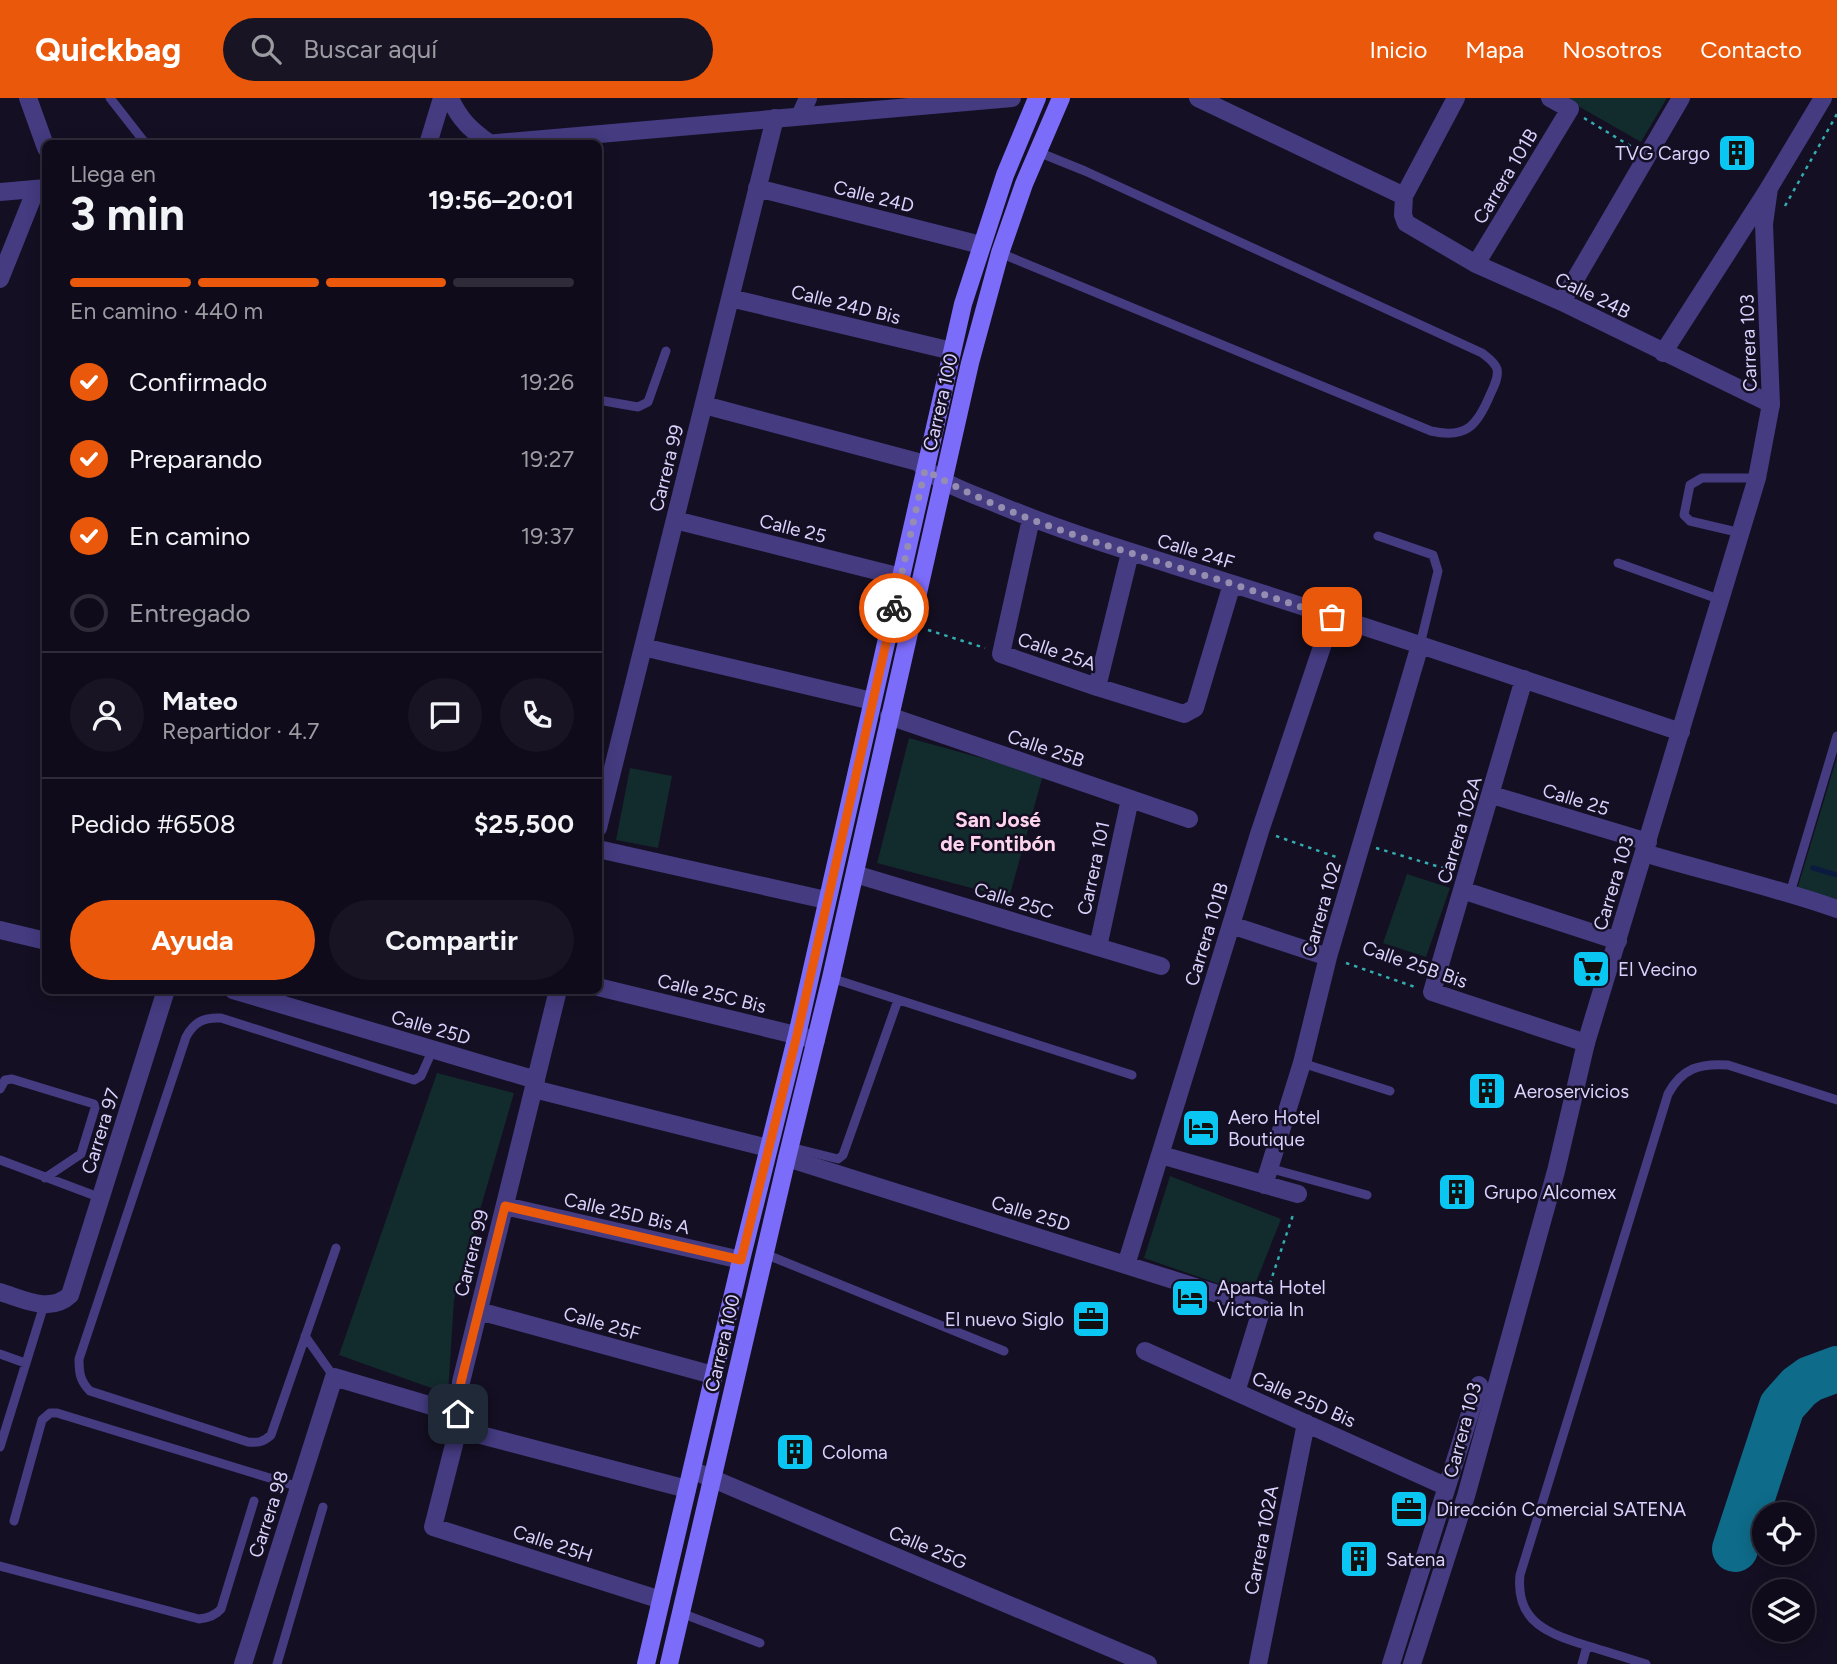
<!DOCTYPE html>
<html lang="es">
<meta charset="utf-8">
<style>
:root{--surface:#0f0b1a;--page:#181423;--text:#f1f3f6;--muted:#9b9ba2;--line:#2f2b39;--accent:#ea580c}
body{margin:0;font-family:Figtree,sans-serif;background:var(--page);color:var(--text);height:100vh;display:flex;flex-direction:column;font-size:26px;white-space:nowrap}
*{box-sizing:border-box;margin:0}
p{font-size:23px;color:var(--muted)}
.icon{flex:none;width:38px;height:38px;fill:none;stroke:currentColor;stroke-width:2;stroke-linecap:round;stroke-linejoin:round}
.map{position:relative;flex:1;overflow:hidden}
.sheet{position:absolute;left:42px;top:42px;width:560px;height:854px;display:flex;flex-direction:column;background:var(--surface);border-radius:10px;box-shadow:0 4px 18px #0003,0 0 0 2px var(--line)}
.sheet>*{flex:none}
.controls{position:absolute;left:1752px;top:1404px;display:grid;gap:14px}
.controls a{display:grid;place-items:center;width:63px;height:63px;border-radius:50%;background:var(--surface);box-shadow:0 4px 18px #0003,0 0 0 2px var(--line);font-size:35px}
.pin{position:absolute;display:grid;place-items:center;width:60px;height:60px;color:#fff;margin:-30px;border-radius:14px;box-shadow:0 4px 10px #0006}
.courier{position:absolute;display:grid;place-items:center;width:70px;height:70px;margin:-35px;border:5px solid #ea580c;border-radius:50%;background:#fff;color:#222;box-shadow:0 2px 9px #0007}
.headline em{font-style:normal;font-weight:700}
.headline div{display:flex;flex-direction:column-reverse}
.headline{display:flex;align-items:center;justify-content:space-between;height:119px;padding:0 28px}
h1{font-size:46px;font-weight:700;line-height:52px}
.bar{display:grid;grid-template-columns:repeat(4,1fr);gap:10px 7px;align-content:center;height:84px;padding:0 28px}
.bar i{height:9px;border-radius:5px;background:var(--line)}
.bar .selected{background:var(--accent)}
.bar p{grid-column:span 4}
.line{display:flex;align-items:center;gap:18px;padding:0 28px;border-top:2px solid var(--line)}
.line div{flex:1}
.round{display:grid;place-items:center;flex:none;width:74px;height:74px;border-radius:37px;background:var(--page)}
ol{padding:0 28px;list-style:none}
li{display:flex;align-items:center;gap:21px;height:77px}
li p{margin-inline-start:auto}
li .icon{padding:7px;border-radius:50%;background:var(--accent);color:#fff;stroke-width:4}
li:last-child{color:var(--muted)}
li i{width:38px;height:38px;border:4px solid var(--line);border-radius:50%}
.cta{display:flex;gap:14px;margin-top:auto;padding:14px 28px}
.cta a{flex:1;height:80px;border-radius:42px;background:var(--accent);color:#fff;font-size:28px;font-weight:700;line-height:80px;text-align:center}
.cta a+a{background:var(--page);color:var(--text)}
header{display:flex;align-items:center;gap:42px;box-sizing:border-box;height:98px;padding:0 35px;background:var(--accent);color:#fff}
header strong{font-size:33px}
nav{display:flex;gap:38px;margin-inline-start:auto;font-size:24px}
.search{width:490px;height:63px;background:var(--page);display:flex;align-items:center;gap:18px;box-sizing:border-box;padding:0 24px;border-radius:38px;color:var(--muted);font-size:26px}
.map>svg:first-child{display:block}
</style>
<header>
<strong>Quickbag</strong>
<div class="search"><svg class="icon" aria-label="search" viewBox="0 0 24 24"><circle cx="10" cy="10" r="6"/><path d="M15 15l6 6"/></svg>Buscar aquí</div>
<nav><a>Inicio</a><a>Mapa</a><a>Nosotros</a><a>Contacto</a></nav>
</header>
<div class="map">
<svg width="1837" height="1566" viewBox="0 0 1837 1566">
<rect width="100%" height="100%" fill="#140f22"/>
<path fill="#122b2c" d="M 1564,0 L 1667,0 L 1641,44 Z
M 909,640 L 1043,677 L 1009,800 L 877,765 Z
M 1837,659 L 1837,807 L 1796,795 Z
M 630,670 L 672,678 L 658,750 L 616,742 Z
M 1407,776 L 1450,790 L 1426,859 L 1383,845 Z
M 437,975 L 514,995 L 454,1202 L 448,1296 L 339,1257 Z
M 1170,1078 L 1281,1121 L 1251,1197 L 1144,1160 Z"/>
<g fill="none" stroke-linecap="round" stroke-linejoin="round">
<path stroke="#0b1a3f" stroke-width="5" d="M 1813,770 L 1837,777"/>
<path stroke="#0e6b8a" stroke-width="46" d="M 1735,1451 L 1782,1308 L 1799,1289 L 1810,1281 L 1837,1271"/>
<path stroke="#33adb0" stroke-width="2.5" stroke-dasharray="3.5 5" stroke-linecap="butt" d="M 1584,20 L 1632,49
M 1785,108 L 1837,16
M 928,532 L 985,550
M 1276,738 L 1339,760
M 1376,750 L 1450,772
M 1346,865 L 1415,889
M 1267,1194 L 1294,1114"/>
<path stroke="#443b80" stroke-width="9" d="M 110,0 L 146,46
M 1000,155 L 1431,333 C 1466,341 1477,328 1490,297 C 1493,290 1499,280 1497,271 C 1494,263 1488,260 1482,255 L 1085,73 L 1038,54
M 598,302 L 638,309 L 648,304 L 666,253
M 1741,435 L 1690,423 L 1684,417 L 1690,387 L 1702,380 L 1757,380
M 1378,438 L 1433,457 L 1438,473 L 1420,547
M 1618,465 L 1721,502
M 1790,795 L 1837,638
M 831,880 L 1132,977
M 1302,965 L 1390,993
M 0,991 L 5,982 L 12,981 L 94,1006 L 95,1010 L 81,1056 L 45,1080
M 790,1049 L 838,1061 L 843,1057 L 898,902
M 0,1062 L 101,1100
M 1269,1070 L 1367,1097
M 336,1150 L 271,1337 C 263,1344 259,1345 248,1344 L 90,1293 C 80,1283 79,1275 79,1261 L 186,939 C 194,924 204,919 221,920 L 414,982 L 421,978 L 433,951
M 765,1156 L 1004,1253
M 305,1238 L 334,1279
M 0,1256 L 25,1265
M 0,1349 L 44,1207
M 14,1423 L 42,1322 L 50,1315 L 57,1315 L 299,1389
M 0,1468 L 199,1521 C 208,1520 215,1518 221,1511 L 254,1403
M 681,1515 L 760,1545
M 277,1566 L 323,1409
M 1582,1566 L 1587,1548
M 1646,1566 C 1627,1560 1608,1554 1588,1548 C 1550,1536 1515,1525 1520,1477 L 1668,996 C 1682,970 1700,965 1728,967 L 1837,1002"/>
<path stroke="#443b80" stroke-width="18" d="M 28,0 L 46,50
M 1198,0 L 1404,98
M 1456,0 L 1404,98 L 1403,117 L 1406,125 L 1476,166 L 1562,204 L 1771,306
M 800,18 L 808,0
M 757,90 L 981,147
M 1476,166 L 1570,11 L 1550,0
M 0,181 L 36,91
M 730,200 L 952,253
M 1562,204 L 1681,0
M 1663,255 L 1769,90
M 704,307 L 918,364 C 937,384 967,394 992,404 C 1070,437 1152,460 1233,486 C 1383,534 1532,584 1681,634
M 1031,421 L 1001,556 L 1097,589 L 1184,616 L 1195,610 L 1232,486
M 675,422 L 901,479
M 643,549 L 872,603
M 1524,581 L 1432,894 L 1586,945
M 1097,589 L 1130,455
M 889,618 L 1189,721
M 1492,697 L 1648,744
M 598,730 L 775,20
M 598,751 L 826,802
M 1644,755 C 1708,774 1774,789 1837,811
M 855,776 L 1161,868
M 1462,792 L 1618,843
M 1231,827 L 1328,859
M 0,832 L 46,843
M 1098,849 L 1130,701
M 598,889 L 816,942
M 233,892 L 536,982
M 558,892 L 461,1284 L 458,1331 L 433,1429 L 661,1502
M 534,991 L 768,1050
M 1161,1057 L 1298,1096
M 787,1060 L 1262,1210 L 1236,1294
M 1264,1087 L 1302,965 L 1328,859 L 1420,547
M 505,1108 L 741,1162
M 1126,1167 L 1260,733 L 1332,519
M 479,1213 L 713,1277
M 1145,1253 L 1445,1388
M 458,1331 L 687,1391
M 692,1372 L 1148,1566
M 243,1566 L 334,1279 L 459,1316
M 1258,1566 L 1306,1325
M 1391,1566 L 1479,1287"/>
<path stroke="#443b80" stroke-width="18" d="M 450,0 C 459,21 471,32 489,45
M 428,46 L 442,0
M 486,46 L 1012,0
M 0,94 L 46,90
M 0,1194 C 23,1201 50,1216 70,1197 L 166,892
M 1412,1566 L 1466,1398 L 1556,1073 L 1586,945 L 1757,380 L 1771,306 L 1764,126 L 1769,90 L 1823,0"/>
<path stroke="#7c6cfa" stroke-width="18" d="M 646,1566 L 741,1162 L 797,937 L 963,206 L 1005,77 L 1037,0
M 669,1566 L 787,1060 L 831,880 L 970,265 L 1000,155 L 1024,86 L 1061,0"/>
</g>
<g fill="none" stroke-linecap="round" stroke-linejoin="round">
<path stroke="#958eb0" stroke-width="7" stroke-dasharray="0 12.6" d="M 894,510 L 925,372 C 1016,424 1121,452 1220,482 C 1258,494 1294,507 1332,519"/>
<path stroke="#ea580c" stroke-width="9" d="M 458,1316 L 461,1284 L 505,1108 L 741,1162 L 797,937 L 894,510"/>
</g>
<defs>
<symbol id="building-square" viewBox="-11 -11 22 22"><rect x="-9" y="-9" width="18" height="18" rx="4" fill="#09c7f2" stroke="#140f22"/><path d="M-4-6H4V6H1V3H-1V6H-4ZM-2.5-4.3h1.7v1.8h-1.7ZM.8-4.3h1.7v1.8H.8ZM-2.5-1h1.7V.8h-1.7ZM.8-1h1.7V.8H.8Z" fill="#111"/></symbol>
<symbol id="supermarket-square" viewBox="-11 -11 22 22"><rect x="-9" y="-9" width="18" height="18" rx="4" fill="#09c7f2" stroke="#140f22"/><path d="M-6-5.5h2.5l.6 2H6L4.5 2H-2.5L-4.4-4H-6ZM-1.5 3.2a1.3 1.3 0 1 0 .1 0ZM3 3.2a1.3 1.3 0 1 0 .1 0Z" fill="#111"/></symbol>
<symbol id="hotel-square" viewBox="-11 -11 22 22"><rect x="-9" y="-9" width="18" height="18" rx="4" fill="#09c7f2" stroke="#140f22"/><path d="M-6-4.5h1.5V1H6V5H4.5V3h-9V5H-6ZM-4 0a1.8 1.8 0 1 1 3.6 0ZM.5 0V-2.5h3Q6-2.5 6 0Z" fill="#111"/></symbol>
<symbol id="office-square" viewBox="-11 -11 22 22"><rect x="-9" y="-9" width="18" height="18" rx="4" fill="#09c7f2" stroke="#140f22"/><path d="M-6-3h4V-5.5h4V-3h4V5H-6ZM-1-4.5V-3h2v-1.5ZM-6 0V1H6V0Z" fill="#111"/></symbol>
</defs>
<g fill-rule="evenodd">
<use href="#building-square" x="1715" y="33" width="44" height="44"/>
<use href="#supermarket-square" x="1569" y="849" width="44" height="44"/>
<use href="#building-square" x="1465" y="971" width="44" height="44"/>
<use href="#hotel-square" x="1179" y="1008" width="44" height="44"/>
<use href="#building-square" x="1435" y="1072" width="44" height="44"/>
<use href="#hotel-square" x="1168" y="1178" width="44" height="44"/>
<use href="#office-square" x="1069" y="1199" width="44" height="44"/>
<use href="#building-square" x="773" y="1332" width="44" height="44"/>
<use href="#office-square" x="1387" y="1389" width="44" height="44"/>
<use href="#building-square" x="1337" y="1439" width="44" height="44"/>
</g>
<g text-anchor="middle" stroke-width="5" stroke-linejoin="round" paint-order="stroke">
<g font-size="19" fill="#dad2fd" stroke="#140f22" text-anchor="start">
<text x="1710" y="62" text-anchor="end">TVG Cargo</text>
<text x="1618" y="878">El Vecino</text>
<text x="1514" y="1000">Aeroservicios</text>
<text x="1228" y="1026">Aero Hotel<tspan x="1228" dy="22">Boutique</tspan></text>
<text x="1484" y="1101">Grupo Alcomex</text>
<text x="1217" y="1196">Aparta Hotel<tspan x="1217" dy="22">Victoria In</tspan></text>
<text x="1064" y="1228" text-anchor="end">El nuevo Siglo</text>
<text x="822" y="1361">Coloma</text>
<text x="1436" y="1418">Dirección Comercial SATENA</text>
<text x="1386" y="1468">Satena</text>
</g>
<g font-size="19" fill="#dad2fd" stroke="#140f22">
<text transform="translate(1505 78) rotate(-59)" y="7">Carrera 101B</text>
<text transform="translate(874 98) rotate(14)" y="7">Calle 24D</text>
<text transform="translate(1593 197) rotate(26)" y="7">Calle 24B</text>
<text transform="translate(846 206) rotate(14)" y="7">Calle 24D Bis</text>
<text transform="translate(1748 245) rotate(-92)" y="7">Carrera 103</text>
<text transform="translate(940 304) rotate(-77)" y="7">Carrera 100</text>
<text transform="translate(666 370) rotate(-76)" y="7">Carrera 99</text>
<text transform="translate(793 430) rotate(14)" y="7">Calle 25</text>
<text transform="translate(1196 453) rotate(17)" y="7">Calle 24F</text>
<text transform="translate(1057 553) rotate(19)" y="7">Calle 25A</text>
<text transform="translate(1046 650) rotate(19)" y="7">Calle 25B</text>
<text transform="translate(1576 701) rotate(17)" y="7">Calle 25</text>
<text transform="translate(1459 732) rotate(-73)" y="7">Carrera 102A</text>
<text transform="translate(1093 770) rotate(-78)" y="7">Carrera 101</text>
<text transform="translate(1613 785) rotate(-73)" y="7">Carrera 103</text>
<text transform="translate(1014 802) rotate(17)" y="7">Calle 25C</text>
<text transform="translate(1321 811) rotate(-74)" y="7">Carrera 102</text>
<text transform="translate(1206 836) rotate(-73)" y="7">Carrera 101B</text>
<text transform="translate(1415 866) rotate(19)" y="7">Calle 25B Bis</text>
<text transform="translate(712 895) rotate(14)" y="7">Calle 25C Bis</text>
<text transform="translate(431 929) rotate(16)" y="7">Calle 25D</text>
<text transform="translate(100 1033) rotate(-73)" y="7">Carrera 97</text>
<text transform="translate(627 1115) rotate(13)" y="7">Calle 25D Bis A</text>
<text transform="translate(1031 1115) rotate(17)" y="7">Calle 25D</text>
<text transform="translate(471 1155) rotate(-76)" y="7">Carrera 99</text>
<text transform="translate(602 1225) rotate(16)" y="7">Calle 25F</text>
<text transform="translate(722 1245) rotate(-77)" y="7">Carrera 100</text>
<text transform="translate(1304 1301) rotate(24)" y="7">Calle 25D Bis</text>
<text transform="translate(1462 1332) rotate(-75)" y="7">Carrera 103</text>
<text transform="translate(268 1416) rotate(-72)" y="7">Carrera 98</text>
<text transform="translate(1261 1442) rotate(-79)" y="7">Carrera 102A</text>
<text transform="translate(553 1445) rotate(18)" y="7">Calle 25H</text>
<text transform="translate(928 1449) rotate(23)" y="7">Calle 25G</text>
</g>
<g font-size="21" font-weight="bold" fill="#fdd4eb" stroke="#140f22">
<text x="998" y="729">San José<tspan x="998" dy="24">de Fontibón</tspan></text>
</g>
</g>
</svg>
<div class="controls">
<a><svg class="icon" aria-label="locate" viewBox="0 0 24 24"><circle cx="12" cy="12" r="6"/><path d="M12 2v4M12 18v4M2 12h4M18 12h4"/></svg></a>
<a><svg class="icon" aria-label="layers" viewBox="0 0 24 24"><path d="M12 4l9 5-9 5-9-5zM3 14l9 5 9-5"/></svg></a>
</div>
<div class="pin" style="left:1332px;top:519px;background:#ea580c"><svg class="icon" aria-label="bag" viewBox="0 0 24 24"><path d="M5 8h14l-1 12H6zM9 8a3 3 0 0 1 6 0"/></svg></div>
<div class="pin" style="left:458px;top:1316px;background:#1f2937"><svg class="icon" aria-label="home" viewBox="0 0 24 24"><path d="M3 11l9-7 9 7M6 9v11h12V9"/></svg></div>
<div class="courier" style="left:894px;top:510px"><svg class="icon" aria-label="bike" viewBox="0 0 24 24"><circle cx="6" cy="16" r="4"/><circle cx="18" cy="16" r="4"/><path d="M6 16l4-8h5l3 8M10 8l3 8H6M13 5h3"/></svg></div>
<section class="sheet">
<div class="headline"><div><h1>3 min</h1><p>Llega en</p></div><em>19:56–20:01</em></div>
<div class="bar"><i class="selected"></i><i class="selected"></i><i class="selected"></i><i></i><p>En camino · 440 m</p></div>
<ol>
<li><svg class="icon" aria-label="check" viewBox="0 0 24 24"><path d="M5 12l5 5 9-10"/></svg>Confirmado<p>19:26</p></li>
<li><svg class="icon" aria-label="check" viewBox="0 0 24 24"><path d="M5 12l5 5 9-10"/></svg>Preparando<p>19:27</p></li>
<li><svg class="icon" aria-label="check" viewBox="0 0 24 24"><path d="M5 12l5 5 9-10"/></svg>En camino<p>19:37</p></li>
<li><i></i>Entregado</li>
</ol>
<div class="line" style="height:126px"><a class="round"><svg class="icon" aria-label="person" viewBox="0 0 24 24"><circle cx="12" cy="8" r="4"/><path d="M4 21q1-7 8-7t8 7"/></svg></a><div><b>Mateo</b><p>Repartidor · 4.7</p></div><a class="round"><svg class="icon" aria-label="chat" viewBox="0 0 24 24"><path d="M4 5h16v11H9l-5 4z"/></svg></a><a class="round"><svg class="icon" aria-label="phone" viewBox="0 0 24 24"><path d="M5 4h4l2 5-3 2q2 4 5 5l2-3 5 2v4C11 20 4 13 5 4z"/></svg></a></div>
<div class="line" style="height:91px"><div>Pedido #6508</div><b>$25,500</b></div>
<div class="cta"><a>Ayuda</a><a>Compartir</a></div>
</section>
</div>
